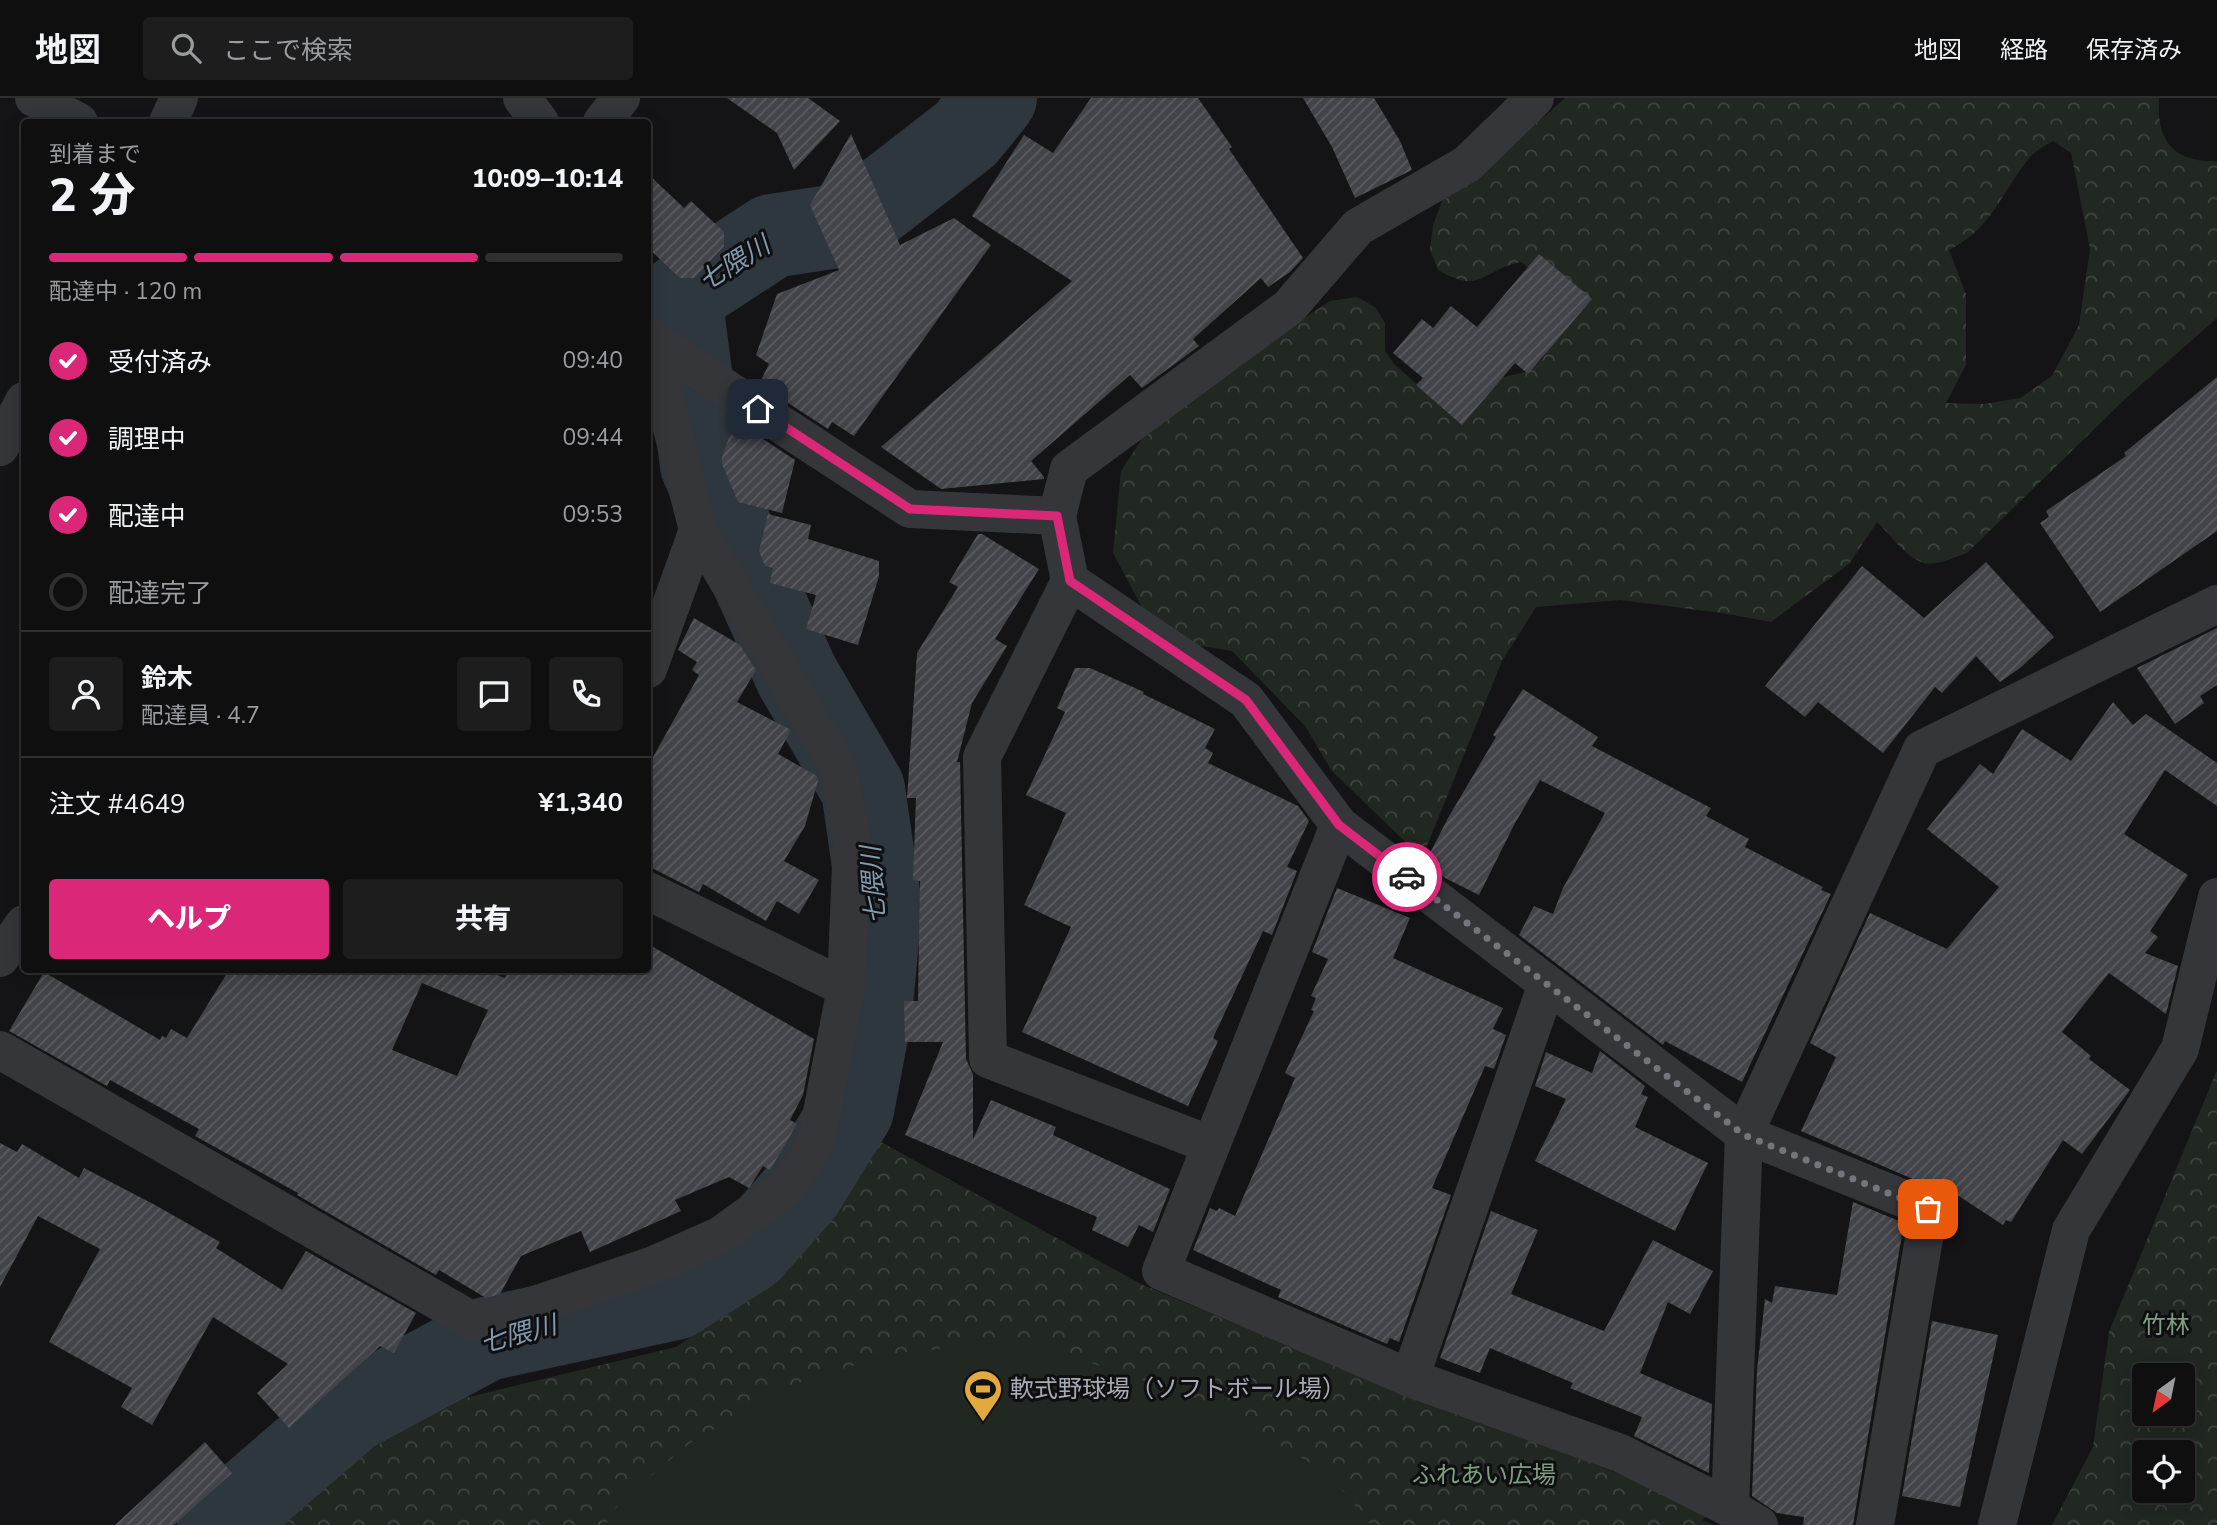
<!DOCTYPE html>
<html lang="ja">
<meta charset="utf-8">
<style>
:root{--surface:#0f0f10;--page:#1d1d1e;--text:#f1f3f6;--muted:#9b9c9f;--line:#2f2f30;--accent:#db2777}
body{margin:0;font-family:"Nunito Sans","Noto Sans JP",sans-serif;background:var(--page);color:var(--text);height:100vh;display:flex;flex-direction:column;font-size:26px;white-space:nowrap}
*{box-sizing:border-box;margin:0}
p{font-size:23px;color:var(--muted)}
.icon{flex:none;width:38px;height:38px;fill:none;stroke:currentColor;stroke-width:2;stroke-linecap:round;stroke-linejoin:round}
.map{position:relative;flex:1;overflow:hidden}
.drawer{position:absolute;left:21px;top:21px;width:630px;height:854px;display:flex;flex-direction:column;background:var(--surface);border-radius:7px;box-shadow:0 4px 18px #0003,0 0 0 2px var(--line)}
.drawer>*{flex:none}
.needle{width:46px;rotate:213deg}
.controls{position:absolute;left:2132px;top:1265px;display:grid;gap:14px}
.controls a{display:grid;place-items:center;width:63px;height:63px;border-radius:7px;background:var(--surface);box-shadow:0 4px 18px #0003,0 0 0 2px var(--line);font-size:35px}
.pin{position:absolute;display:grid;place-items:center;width:60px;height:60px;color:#fff;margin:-30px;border-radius:14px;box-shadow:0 4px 10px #0006}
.courier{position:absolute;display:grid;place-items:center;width:70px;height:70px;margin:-35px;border:5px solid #db2777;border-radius:50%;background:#fff;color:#222;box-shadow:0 2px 9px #0007}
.head em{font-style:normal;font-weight:800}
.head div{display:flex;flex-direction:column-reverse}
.head{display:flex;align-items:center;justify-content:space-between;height:119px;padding:0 28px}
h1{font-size:46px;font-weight:800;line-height:52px}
.bar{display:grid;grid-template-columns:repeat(4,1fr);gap:10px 7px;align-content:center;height:84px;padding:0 28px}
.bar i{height:9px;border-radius:5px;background:var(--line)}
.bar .active{background:var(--accent)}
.bar p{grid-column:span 4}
.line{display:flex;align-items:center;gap:18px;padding:0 28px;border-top:2px solid var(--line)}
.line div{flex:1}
.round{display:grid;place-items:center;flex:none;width:74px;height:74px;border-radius:7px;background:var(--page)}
ol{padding:0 28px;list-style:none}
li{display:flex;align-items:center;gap:21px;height:77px}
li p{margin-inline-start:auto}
li .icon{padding:7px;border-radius:50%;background:var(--accent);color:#fff;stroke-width:4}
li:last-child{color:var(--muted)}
li i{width:38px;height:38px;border:4px solid var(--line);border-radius:50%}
.primary-button{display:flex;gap:14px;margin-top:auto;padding:14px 28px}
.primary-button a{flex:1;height:80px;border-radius:7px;background:var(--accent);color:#fff;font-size:28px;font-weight:800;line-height:80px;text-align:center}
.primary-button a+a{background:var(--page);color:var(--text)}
header{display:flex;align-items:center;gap:42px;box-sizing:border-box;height:98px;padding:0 35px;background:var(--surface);border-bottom:2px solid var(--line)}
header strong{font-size:33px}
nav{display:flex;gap:38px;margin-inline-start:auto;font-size:24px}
.search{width:490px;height:63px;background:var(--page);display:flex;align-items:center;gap:18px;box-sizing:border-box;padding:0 24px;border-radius:7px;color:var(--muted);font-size:26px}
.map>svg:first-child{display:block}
</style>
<header>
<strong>地図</strong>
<div class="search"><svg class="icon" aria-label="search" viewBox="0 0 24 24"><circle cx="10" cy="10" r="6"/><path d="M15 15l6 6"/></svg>ここで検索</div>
<nav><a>地図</a><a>経路</a><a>保存済み</a></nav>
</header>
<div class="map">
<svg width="2217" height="1427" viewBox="0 0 2217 1427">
<defs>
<pattern id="forest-crowns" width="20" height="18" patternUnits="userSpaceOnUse" patternTransform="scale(1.75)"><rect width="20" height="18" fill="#212821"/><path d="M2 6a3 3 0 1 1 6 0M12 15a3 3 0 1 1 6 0" fill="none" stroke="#3e443f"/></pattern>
<pattern id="building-hatch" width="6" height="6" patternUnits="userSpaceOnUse" patternTransform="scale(1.75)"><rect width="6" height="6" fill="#434449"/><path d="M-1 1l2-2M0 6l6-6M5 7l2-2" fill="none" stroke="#5b5c61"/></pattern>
</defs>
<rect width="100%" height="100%" fill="#141416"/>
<path fill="url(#forest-crowns)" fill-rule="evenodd" d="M 1565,0 L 2159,0 C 2156,42 2173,65 2217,63 L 2217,220 L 2125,301 L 1967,455 C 1955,459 1937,468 1924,465 C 1906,460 1890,436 1877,424 L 1849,466 L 1771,524 L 1722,515 L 1620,502 L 1536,509 L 1502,563 L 1422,760 L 1332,673 L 1305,628 L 1232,553 L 1159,541 L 1113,455 L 1121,373 L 1153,324 L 1215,279 L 1330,203 L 1357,199 L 1375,209 L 1385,225 L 1385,253 L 1394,266 L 1421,290 L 1440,293 L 1530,273 L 1543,260 L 1554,241 L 1548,186 L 1521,164 C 1480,173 1482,197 1438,172 L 1430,152 L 1433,127 L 1445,95 L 1550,14 ZM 2053,43 L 2071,55 L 2090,151 L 2079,227 L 2052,278 L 2020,300 L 1984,306 L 1946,305 L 1966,267 L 1966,196 L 1949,152 C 1993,130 2002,93 2030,59 C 2036,52 2045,48 2053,43 Z
M 2217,972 L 2217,1427 L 2052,1427 L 2093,1349 L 2109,1234 ZM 2144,1278 L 2182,1278 L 2182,1316 L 2144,1316 ZM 2144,1354 L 2182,1354 L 2182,1393 L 2144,1393 Z
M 877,1042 L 1143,1187 L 1381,1287 L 1381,1281 L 1712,1413 L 1702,1422 L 1713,1427 L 250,1427 L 296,1391 L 465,1300 L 676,1249 L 787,1174 Z"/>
<path fill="#212821" d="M 1023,1242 L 1207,1304 L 1330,1377 L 1371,1427 L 605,1427 L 620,1404 L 689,1346 L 782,1290 L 890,1256 Z"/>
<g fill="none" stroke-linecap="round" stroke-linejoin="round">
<path stroke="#2e373d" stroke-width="84" d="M 219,1427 L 350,1314 L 486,1241 L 675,1200 L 750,1152 L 802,1093 L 852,1012 L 870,917 L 880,809 L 863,691 L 797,578 L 702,367 L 680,198 L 772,138 L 850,126 L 966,36 L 995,0"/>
</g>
<path fill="url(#building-hatch)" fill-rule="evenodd" d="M 727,0 L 808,0 L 840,23 L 794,72 L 777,35 Z
M 1091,0 L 1198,0 L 1232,49 L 1229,51 L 1303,160 L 1290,174 L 1268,189 L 1261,180 L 1193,241 L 1199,248 L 1142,290 L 1130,277 L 1031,363 L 1044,379 L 1044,381 L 941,391 L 881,349 L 1072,183 L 972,118 L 1024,37 L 1053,55 Z
M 1303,0 L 1374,0 L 1400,43 L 1412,72 L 1355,100 L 1332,49 Z
M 851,36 L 900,147 L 954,120 L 991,147 L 854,338 L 832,324 L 828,331 L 759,286 L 769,266 L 756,257 L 777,196 L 839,172 L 810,107 Z
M 648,76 L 684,110 L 691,103 L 724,134 L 724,148 L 694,180 L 680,180 L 648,150 Z
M 1539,156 L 1592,201 L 1528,276 L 1515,265 L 1462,327 L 1416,287 L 1423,280 L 1393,255 L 1422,221 L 1433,230 L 1451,208 L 1477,229 Z
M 2217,279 L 2217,433 L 2100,514 L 2040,425 L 2049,419 L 2046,413 L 2126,358 L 2124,355 Z
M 739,325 L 795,362 L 782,415 L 738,404 L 722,366 L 722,360 L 730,336 L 733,337 Z
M 768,416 L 811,427 L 808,441 L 879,463 L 879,478 L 858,547 L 806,531 L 816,497 L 770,485 L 773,470 L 765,468 L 759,453 Z
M 978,436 L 982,436 L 1039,471 L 995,541 L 1007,548 L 972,605 L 957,664 L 960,664 L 966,961 L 973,976 L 973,1041 L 991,1002 L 1056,1029 L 1053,1037 L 1170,1091 L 1153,1134 L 1139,1127 L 1128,1149 L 1092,1132 L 1097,1119 L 905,1037 L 943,944 L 905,944 L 904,903 L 918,903 L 920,783 L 913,782 L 916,700 L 907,700 L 917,555 L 958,489 L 949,484 Z
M 1986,464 L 2054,539 L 2020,570 L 2000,584 L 1976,558 L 1942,595 L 1935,589 L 1883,655 L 1818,604 L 1805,619 L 1765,588 L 1862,468 L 1924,520 Z
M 694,520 L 740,547 L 756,572 L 737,604 L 791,632 L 778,656 L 817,678 L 818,683 L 805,728 L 784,763 L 819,782 L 799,816 L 777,803 L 766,823 L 703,786 L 699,794 L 648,768 L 648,668 L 699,577 L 692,572 L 697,564 L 678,552 Z
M 2217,530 L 2217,587 L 2200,598 L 2204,605 L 2175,626 L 2137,570 Z
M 1075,570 L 1090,570 L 1144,594 L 1143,596 L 1215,631 L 1205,650 L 1213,655 L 1208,665 L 1298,708 L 1309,723 L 1287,769 L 1297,773 L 1272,837 L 1263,833 L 1213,940 L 1218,943 L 1188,1008 L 1022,934 L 1071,829 L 1024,807 L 1066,715 L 1026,697 L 1065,614 L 1057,610 Z
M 1523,591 L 1598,639 L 1592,648 L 1711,710 L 1706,718 L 1749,741 L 1745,749 L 1823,789 L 1821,792 L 1831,796 L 1742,984 L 1665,943 L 1663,947 L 1519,837 L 1534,808 L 1553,816 L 1563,790 L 1605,715 L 1540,682 L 1514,727 L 1479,797 L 1445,780 L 1425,765 L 1448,720 L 1496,639 L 1493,637 Z
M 2113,604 L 2133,627 L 2146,616 L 2217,665 L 2217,708 L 2165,672 L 2124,736 L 2188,777 L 2150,833 L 2158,839 L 2145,855 L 2178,868 L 2166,916 L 2109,875 L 2062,934 L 2091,958 L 2089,961 L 2130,992 L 2082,1056 L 2063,1042 L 2011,1124 L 2006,1122 L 2003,1127 L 1945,1089 L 1943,1094 L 1801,1033 L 1836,959 L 1810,945 L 1870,815 L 1947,851 L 1999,789 L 1927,731 L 1980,666 L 1993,676 L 2022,631 L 2071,663 Z
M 1337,790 L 1410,820 L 1393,860 L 1503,910 L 1493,931 L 1506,937 L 1494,971 L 1485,968 L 1432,1090 L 1451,1097 L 1399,1244 L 1390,1240 L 1387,1246 L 1278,1199 L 1281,1192 L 1193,1152 L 1210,1110 L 1217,1113 L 1219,1110 L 1235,1118 L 1295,980 L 1285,975 L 1314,913 L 1311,912 L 1316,900 L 1311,898 L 1328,861 L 1312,854 Z
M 648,846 L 814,941 L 803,997 L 790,1022 L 797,1026 L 770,1072 L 763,1068 L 749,1090 L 729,1079 L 675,1102 L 681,1113 L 590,1154 L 581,1133 L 521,1158 L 500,1196 L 486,1200 L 439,1172 L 436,1177 L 297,1097 L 298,1095 L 195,1038 L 199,1031 L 110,982 L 107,988 L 9,933 L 44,874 L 160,942 L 162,938 L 166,940 L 171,931 L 187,940 L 229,872 L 484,872 L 505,880 L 509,872 L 648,872 ZM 422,885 L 488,912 L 457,978 L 392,952 Z
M 1600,953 L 1645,988 L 1641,996 L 1648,999 L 1635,1029 L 1631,1027 L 1708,1065 L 1675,1133 L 1535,1063 L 1566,1001 L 1535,988 L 1546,954 L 1592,975 Z
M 0,1045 L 17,1054 L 22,1046 L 79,1080 L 84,1070 L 155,1107 L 220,1144 L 216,1150 L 282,1192 L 306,1153 L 416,1215 L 394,1255 L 380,1248 L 289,1330 L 257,1295 L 288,1266 L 213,1219 L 152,1327 L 121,1309 L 132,1290 L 49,1244 L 100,1151 L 38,1118 L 0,1189 Z
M 1853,1104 L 1904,1125 L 1853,1427 L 1803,1427 L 1804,1419 L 1777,1415 L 1752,1398 L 1757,1272 L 1765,1201 L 1772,1205 L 1775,1188 L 1837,1197 Z
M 1491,1113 L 1538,1132 L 1511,1196 L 1604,1233 L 1653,1142 L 1713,1173 L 1690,1216 L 1668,1204 L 1640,1275 L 1712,1306 L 1709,1375 L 1634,1338 L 1642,1319 L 1570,1290 L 1573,1285 L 1490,1250 L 1480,1275 L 1440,1260 Z
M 1932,1223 L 1998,1237 L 1960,1409 L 1902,1398 Z
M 205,1344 L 232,1375 L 174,1427 L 115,1427 Z"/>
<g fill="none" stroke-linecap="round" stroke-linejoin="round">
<path stroke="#35363a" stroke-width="38" d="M 34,0 L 79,24
M 522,0 L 540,24
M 168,24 L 179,0
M 602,24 L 621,0
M 648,236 L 698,432 L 648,571
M 649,240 L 910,411 L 1057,418 L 1070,483 L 1246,602 L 1339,727 L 1744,1036 L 1929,1111 L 1875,1427
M 0,349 L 24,303
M 1057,418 L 1069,371 L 1289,209 L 1358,129 L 1467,66 L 1535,0
M 1070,483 L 982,659 L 988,961 L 1211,1047
M 1339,727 L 1161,1173 L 1410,1280 L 1620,1355 L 1730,1410 L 1759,1427
M 648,793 L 846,890
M 0,860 L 24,826
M 0,952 L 478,1226 L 651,1168 L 721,1137 L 786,1090 L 816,1045 L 846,890 L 852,742 L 837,667 L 698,432
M 1410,1280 L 1547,886
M 1730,1410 L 1744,1036 L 1922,651 L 2217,506
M 1997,1427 L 2071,1132 L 2180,951 L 2217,799"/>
</g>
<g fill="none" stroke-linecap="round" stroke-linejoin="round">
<path stroke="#74767d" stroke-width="7" stroke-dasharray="0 12.6" d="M 1407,779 L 1744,1037 L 1928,1111"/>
<path stroke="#db2777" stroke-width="9" d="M 758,311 L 910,411 L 1057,418 L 1070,483 L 1246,602 L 1339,727 L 1407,779"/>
</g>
<defs>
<symbol id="stadium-pin" viewBox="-11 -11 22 30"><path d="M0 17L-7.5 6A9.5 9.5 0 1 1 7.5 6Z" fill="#e3a93f" stroke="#0f0f11"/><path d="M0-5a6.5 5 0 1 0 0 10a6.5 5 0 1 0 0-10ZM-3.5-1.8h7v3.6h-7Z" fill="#111"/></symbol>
</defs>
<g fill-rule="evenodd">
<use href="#stadium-pin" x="961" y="1269" width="44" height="60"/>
</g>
<g text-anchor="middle" stroke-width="6" stroke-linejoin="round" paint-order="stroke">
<g font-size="24" fill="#7f9e81" stroke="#0f0f11">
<text x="2166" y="1235">竹林</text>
<text x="1484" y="1385">ふれあい広場</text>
</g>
<g font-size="24" fill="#a7abb5" stroke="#0f0f11" text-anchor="start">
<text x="1010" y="1299">軟式野球場（ソフトボール場）</text>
</g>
<g font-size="26" font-style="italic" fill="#8099ad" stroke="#0f0f11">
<text transform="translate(734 165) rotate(-32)" y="9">七隈川</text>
<text transform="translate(873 787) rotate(-94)" y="9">七隈川</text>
<text transform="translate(518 1236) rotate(-15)" y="9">七隈川</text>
</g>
</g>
</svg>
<div class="controls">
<a><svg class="needle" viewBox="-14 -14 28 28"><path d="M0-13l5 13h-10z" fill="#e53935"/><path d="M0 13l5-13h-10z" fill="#9b9c9f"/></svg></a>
<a><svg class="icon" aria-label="locate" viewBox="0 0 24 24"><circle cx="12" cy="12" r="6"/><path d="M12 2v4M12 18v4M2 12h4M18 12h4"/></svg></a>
</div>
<div class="pin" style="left:1928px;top:1111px;background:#ea580c"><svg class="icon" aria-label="bag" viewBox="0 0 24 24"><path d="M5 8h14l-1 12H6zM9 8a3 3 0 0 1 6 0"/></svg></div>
<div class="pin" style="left:758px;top:311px;background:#1f2937"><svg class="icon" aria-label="home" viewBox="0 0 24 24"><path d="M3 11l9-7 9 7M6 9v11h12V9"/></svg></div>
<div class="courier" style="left:1407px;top:779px"><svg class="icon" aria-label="car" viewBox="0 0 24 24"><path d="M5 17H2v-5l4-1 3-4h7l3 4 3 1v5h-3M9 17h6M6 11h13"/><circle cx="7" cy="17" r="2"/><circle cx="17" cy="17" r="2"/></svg></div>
<section class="drawer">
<div class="head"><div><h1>2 分</h1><p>到着まで</p></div><em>10:09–10:14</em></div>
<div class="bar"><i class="active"></i><i class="active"></i><i class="active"></i><i></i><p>配達中 · 120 m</p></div>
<ol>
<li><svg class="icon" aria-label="check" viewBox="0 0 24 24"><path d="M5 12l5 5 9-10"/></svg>受付済み<p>09:40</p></li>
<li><svg class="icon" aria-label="check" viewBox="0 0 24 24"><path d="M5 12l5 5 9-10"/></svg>調理中<p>09:44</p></li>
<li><svg class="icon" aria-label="check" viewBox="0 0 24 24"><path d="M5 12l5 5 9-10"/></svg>配達中<p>09:53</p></li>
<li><i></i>配達完了</li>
</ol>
<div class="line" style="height:126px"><a class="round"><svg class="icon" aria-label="person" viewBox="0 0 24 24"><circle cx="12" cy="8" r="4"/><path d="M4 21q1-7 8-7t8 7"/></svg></a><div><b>鈴木</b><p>配達員 · 4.7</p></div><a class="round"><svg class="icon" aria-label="chat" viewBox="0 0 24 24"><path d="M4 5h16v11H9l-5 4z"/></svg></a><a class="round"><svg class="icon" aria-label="phone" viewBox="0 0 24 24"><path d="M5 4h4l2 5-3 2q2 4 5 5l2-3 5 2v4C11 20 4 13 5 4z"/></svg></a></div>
<div class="line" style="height:91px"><div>注文 #4649</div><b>¥1,340</b></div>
<div class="primary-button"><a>ヘルプ</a><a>共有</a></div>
</section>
</div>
